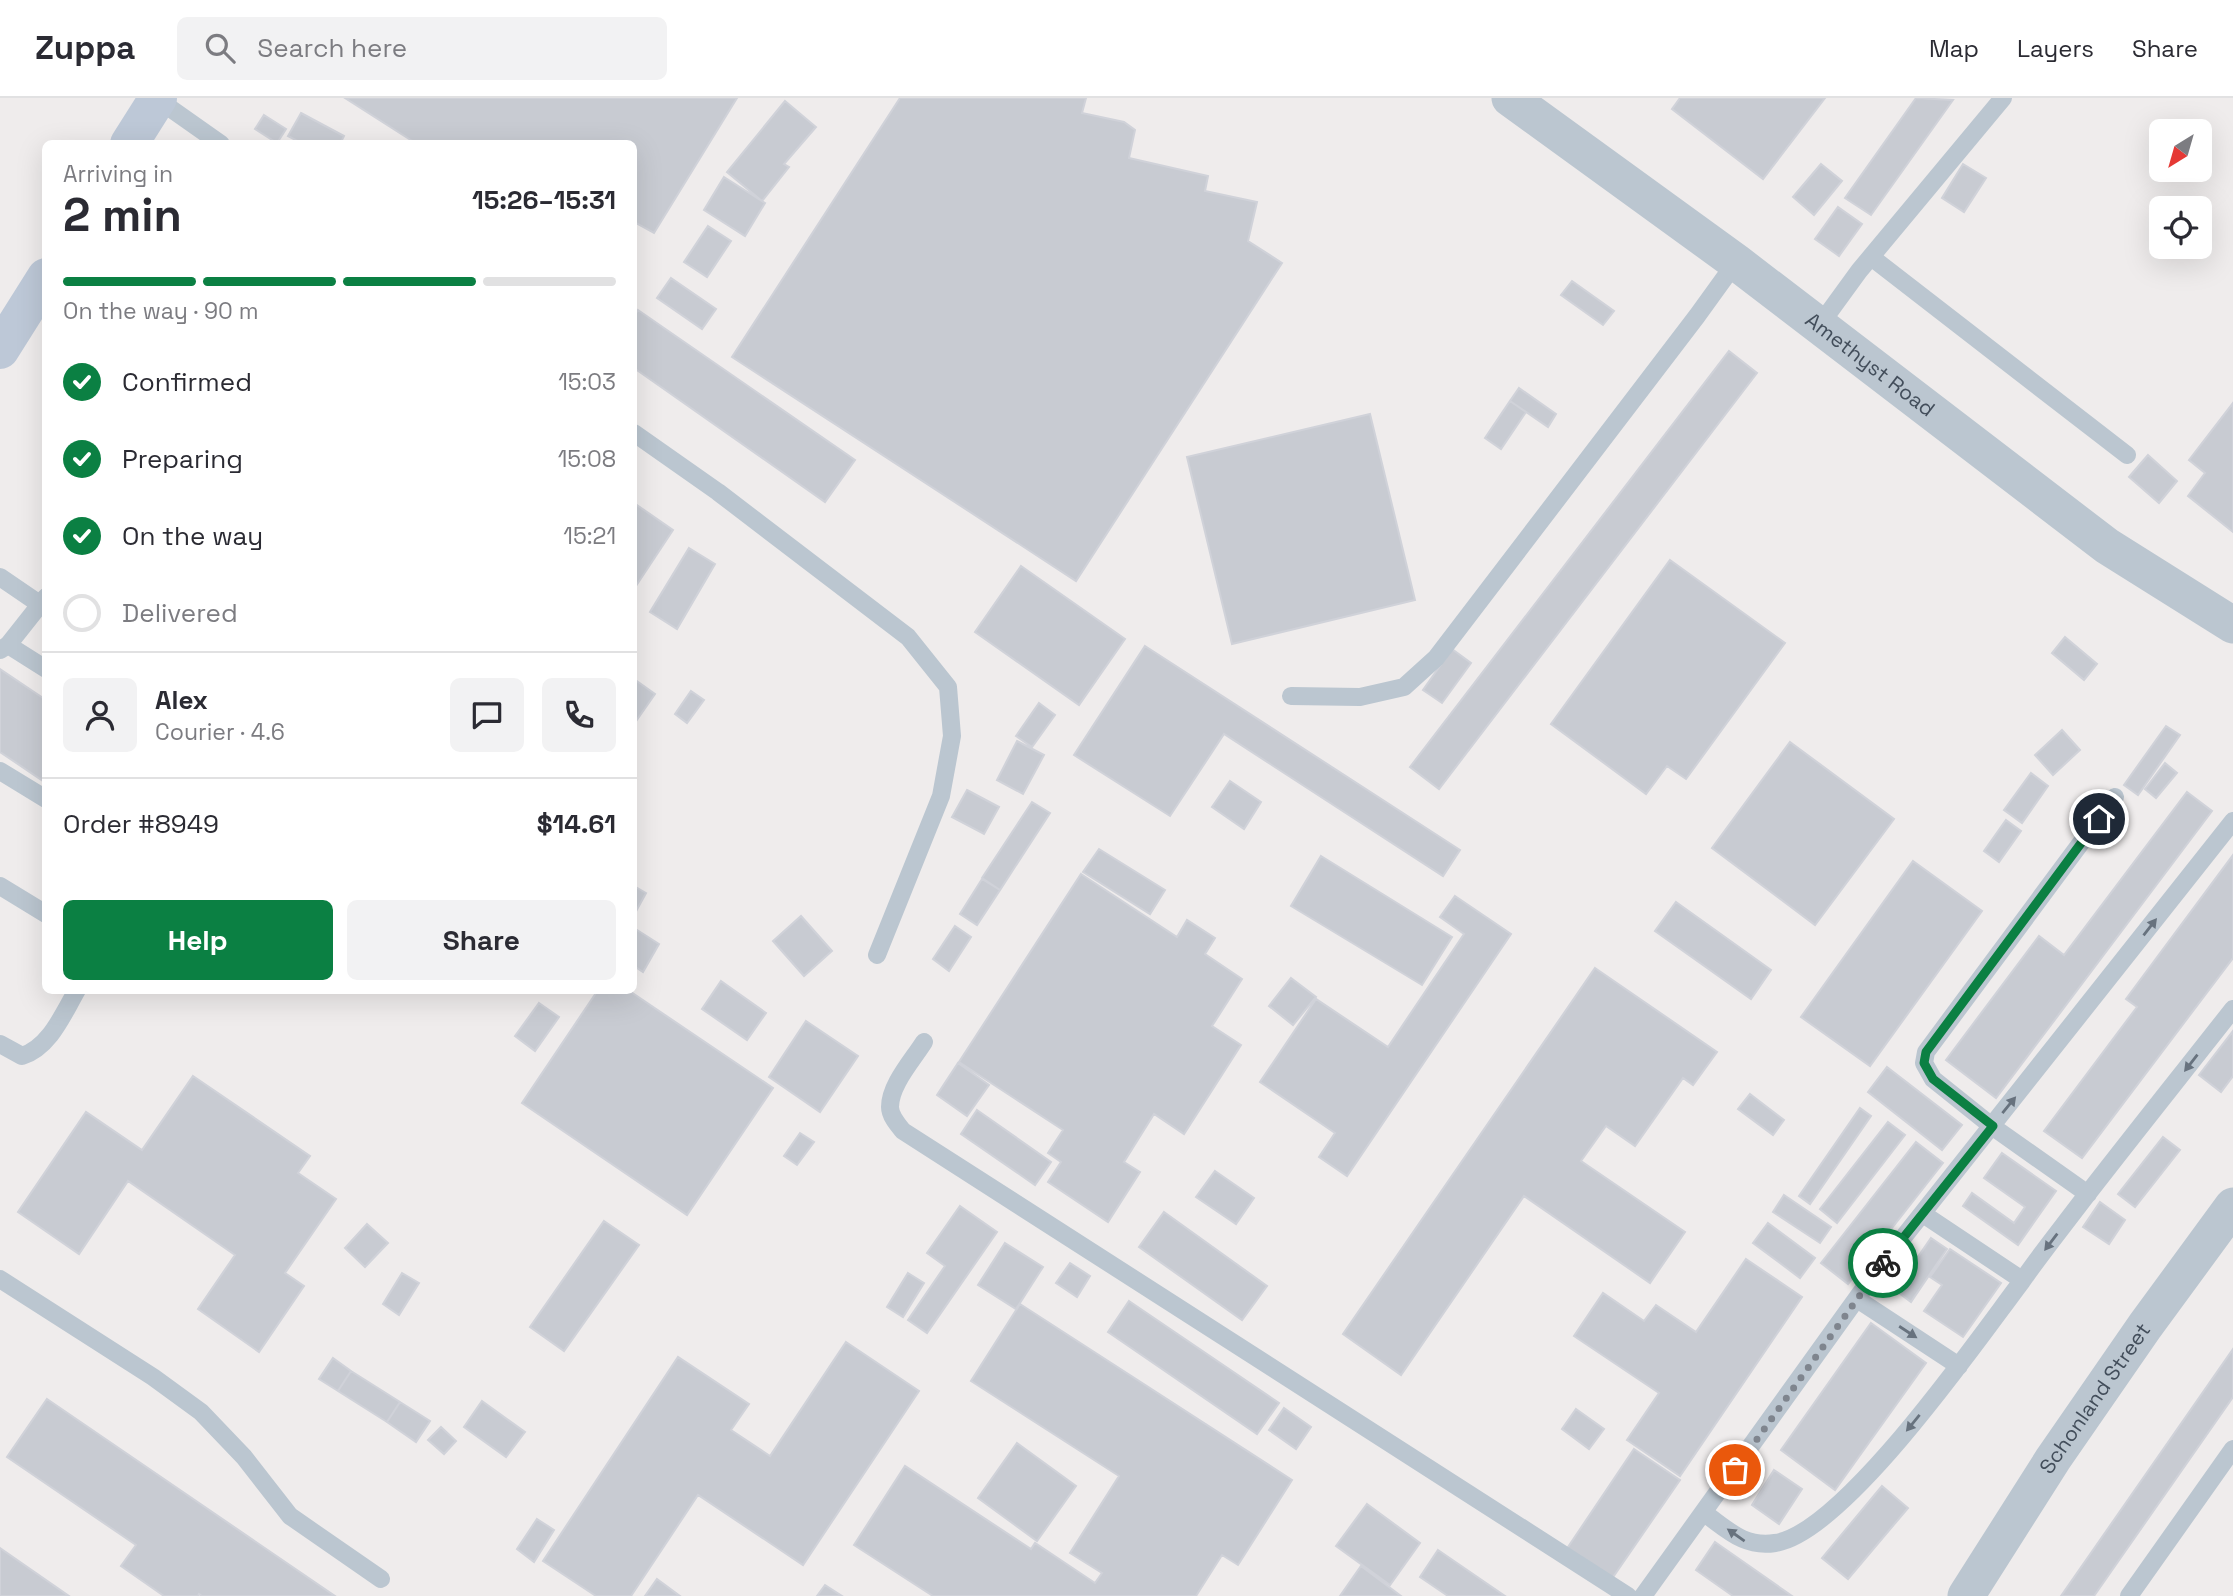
<!DOCTYPE html>
<meta charset="utf-8">
<style>
:root{--surface:#fff;--page:#f2f2f3;--text:#2b2b33;--muted:#7c7c81;--line:#e1e1e2;--accent:#0b8043}
body{margin:0;font-family:"Space Grotesk",sans-serif;background:var(--page);color:var(--text);height:100vh;display:flex;flex-direction:column;font-size:26px;white-space:nowrap}
*{box-sizing:border-box;margin:0}
p{font-size:23px;color:var(--muted)}
.icon{flex:none;width:38px;height:38px;fill:none;stroke:currentColor;stroke-width:2;stroke-linecap:round;stroke-linejoin:round}
.map{position:relative;flex:1;overflow:hidden}
.panel{position:absolute;left:42px;top:42px;width:595px;height:854px;display:flex;flex-direction:column;background:var(--surface);border-radius:10px;box-shadow:0 7px 28px #0002}
.panel>*{flex:none}
.needle{width:46px;rotate:217deg}
.controls{position:absolute;left:2149px;top:21px;display:grid;gap:14px}
.controls a{display:grid;place-items:center;width:63px;height:63px;border-radius:10px;background:var(--surface);box-shadow:0 7px 28px #0002;font-size:35px}
.pin{position:absolute;display:grid;place-items:center;width:60px;height:60px;color:#fff;margin:-30px;border:4px solid #fff;border-radius:50%;box-shadow:0 2px 7px #0007}
.courier{position:absolute;display:grid;place-items:center;width:70px;height:70px;margin:-35px;border:5px solid #0b8043;border-radius:50%;background:#fff;color:#222;box-shadow:0 2px 9px #0007}
.headline em{font-style:normal;font-weight:600}
.headline div{display:flex;flex-direction:column-reverse}
.headline{display:flex;align-items:center;justify-content:space-between;height:119px;padding:0 21px}
h1{font-size:46px;font-weight:600;line-height:52px}
.bar{display:grid;grid-template-columns:repeat(4,1fr);gap:10px 7px;align-content:center;height:84px;padding:0 21px}
.bar i{height:9px;border-radius:5px;background:var(--line)}
.bar .selected{background:var(--accent)}
.bar p{grid-column:span 4}
.line{display:flex;align-items:center;gap:18px;padding:0 21px;border-top:2px solid var(--line)}
.line div{flex:1}
.round{display:grid;place-items:center;flex:none;width:74px;height:74px;border-radius:10px;background:var(--page)}
ol{padding:0 21px;list-style:none}
li{display:flex;align-items:center;gap:21px;height:77px}
li p{margin-inline-start:auto}
li .icon{padding:7px;border-radius:50%;background:var(--accent);color:#fff;stroke-width:4}
li:last-child{color:var(--muted)}
li i{width:38px;height:38px;border:4px solid var(--line);border-radius:50%}
.cta{display:flex;gap:14px;margin-top:auto;padding:14px 21px}
.cta a{flex:1;height:80px;border-radius:10px;background:var(--accent);color:#fff;font-size:28px;font-weight:600;line-height:80px;text-align:center}
.cta a+a{background:var(--page);color:var(--text)}
header{display:flex;align-items:center;gap:42px;box-sizing:border-box;height:98px;padding:0 35px;background:var(--surface);border-bottom:2px solid var(--line)}
header strong{font-size:33px}
nav{display:flex;gap:38px;margin-inline-start:auto;font-size:24px}
.search{width:490px;height:63px;background:var(--page);display:flex;align-items:center;gap:18px;box-sizing:border-box;padding:0 24px;border-radius:10px;color:var(--muted);font-size:26px}
.map>svg:first-child{display:block}
</style>
<header>
<strong>Zuppa</strong>
<div class="search"><svg class="icon" aria-label="search" viewBox="0 0 24 24"><circle cx="10" cy="10" r="6"/><path d="M15 15l6 6"/></svg>Search here</div>
<nav><a>Map</a><a>Layers</a><a>Share</a></nav>
</header>
<div class="map">
<svg width="2233" height="1498" viewBox="0 0 2233 1498">
<rect width="100%" height="100%" fill="#efecec"/>
<path fill="#c8cbd2" stroke="#d0d2d9" stroke-width="2" d="M 345,0 L 737,0 L 654,135 L 634,124 L 634,46 L 417,46 Z
M 900,0 L 1086,0 L 1082,15 L 1124,24 L 1135,32 L 1129,60 L 1208,78 L 1205,93 L 1257,104 L 1248,143 L 1282,165 L 1076,483 L 732,259 Z
M 1680,0 L 1825,0 L 1763,81 L 1672,11 Z
M 1916,0 L 1953,2 L 1871,117 L 1845,100 Z
M 785,3 L 816,29 L 784,66 L 789,69 L 762,103 L 727,74 Z
M 301,15 L 344,38 L 340,46 L 303,46 L 288,38 Z
M 264,17 L 286,31 L 277,45 L 255,31 Z
M 1821,66 L 1842,83 L 1814,117 L 1793,99 Z
M 1963,66 L 1986,80 L 1964,114 L 1942,100 Z
M 724,79 L 765,105 L 745,138 L 704,112 Z
M 1838,109 L 1862,126 L 1839,158 L 1815,141 Z
M 708,128 L 731,143 L 707,179 L 684,164 Z
M 671,180 L 716,211 L 702,231 L 657,200 Z
M 1572,183 L 1614,213 L 1603,227 L 1561,197 Z
M 638,212 L 855,362 L 825,404 L 634,270 L 634,218 Z
M 1729,253 L 1757,275 L 1439,691 L 1410,669 Z
M 1519,290 L 1556,316 L 1548,329 L 1510,303 Z
M 1510,303 L 1526,314 L 1501,351 L 1485,340 Z
M 2233,305 L 2233,434 L 2188,398 L 2205,375 L 2189,362 Z
M 1370,316 L 1415,502 L 1232,546 L 1187,359 Z
M 2148,357 L 2177,383 L 2159,405 L 2129,379 Z
M 634,405 L 673,432 L 634,491 Z
M 689,450 L 715,466 L 677,531 L 650,514 Z
M 1670,462 L 1785,545 L 1686,681 L 1667,668 L 1646,696 L 1551,626 Z
M 1021,468 L 1125,541 L 1079,607 L 975,534 Z
M 2065,539 L 2097,566 L 2084,582 L 2052,555 Z
M 1145,548 L 1460,752 L 1443,778 L 1224,636 L 1170,718 L 1074,657 Z
M 1452,551 L 1471,565 L 1442,605 L 1423,592 Z
M 0,571 L 46,602 L 46,685 L 0,654 Z
M 634,581 L 655,596 L 634,626 Z
M 691,593 L 704,602 L 687,625 L 675,616 Z
M 1039,605 L 1055,617 L 1032,649 L 1016,638 Z
M 2166,628 L 2180,637 L 2138,697 L 2124,687 Z
M 2062,632 L 2080,652 L 2053,677 L 2035,657 Z
M 1017,643 L 1044,657 L 1023,696 L 997,682 Z
M 1790,644 L 1894,721 L 1815,827 L 1712,750 Z
M 2165,665 L 2177,675 L 2156,700 L 2145,691 Z
M 2031,675 L 2048,688 L 2022,725 L 2004,712 Z
M 1230,683 L 1261,704 L 1244,731 L 1212,709 Z
M 967,692 L 999,709 L 984,736 L 952,719 Z
M 2187,694 L 2212,713 L 1996,1000 L 1946,962 L 2039,838 L 2064,857 Z
M 1032,704 L 1050,715 L 1000,792 L 982,780 Z
M 2006,722 L 2021,733 L 1999,764 L 1984,753 Z
M 1099,751 L 1165,792 L 1150,816 L 1083,774 Z
M 2233,757 L 2233,860 L 2082,1060 L 2044,1033 L 2137,909 L 2126,901 Z
M 1321,758 L 1452,839 L 1422,887 L 1291,808 Z
M 1913,763 L 1982,813 L 1870,968 L 1801,919 Z
M 1081,776 L 1177,839 L 1187,822 L 1215,840 L 1205,856 L 1242,881 L 1212,928 L 1241,947 L 1184,1036 L 1154,1016 L 1124,1064 L 1140,1074 L 1108,1124 L 1048,1084 L 1061,1064 L 1048,1055 L 1063,1032 L 959,964 Z
M 982,781 L 1000,792 L 977,827 L 960,816 Z
M 634,788 L 646,795 L 634,817 Z
M 1455,798 L 1511,836 L 1347,1078 L 1319,1059 L 1335,1035 L 1260,984 L 1316,901 L 1388,949 L 1464,836 L 1440,819 Z
M 1676,804 L 1771,872 L 1751,901 L 1655,833 Z
M 801,818 L 832,853 L 804,878 L 773,843 Z
M 955,828 L 971,839 L 949,873 L 933,861 Z
M 634,830 L 659,846 L 643,874 L 634,868 Z
M 1595,870 L 1717,954 L 1693,987 L 1683,980 L 1635,1048 L 1606,1028 L 1581,1063 L 1685,1134 L 1650,1185 L 1524,1098 L 1401,1277 L 1343,1236 Z
M 1291,880 L 1316,899 L 1293,927 L 1269,908 Z
M 721,883 L 766,915 L 747,942 L 702,911 Z
M 598,892 L 628,892 L 773,990 L 687,1117 L 522,1005 Z
M 539,905 L 559,919 L 535,953 L 515,938 Z
M 806,923 L 858,958 L 820,1014 L 769,979 Z
M 2233,933 L 2233,978 L 2221,994 L 2199,977 Z
M 958,965 L 989,987 L 967,1018 L 937,997 Z
M 1887,969 L 1962,1027 L 1942,1052 L 1868,994 Z
M 193,978 L 310,1058 L 298,1075 L 336,1101 L 285,1175 L 304,1188 L 259,1254 L 198,1211 L 235,1157 L 128,1083 L 79,1156 L 18,1114 L 86,1014 L 142,1052 Z
M 1750,996 L 1784,1022 L 1773,1037 L 1738,1011 Z
M 1860,1010 L 1871,1018 L 1810,1106 L 1799,1098 Z
M 977,1012 L 1051,1064 L 1035,1087 L 961,1036 Z
M 1888,1024 L 1905,1037 L 1837,1125 L 1820,1111 Z
M 800,1035 L 814,1044 L 797,1067 L 784,1058 Z
M 2163,1039 L 2180,1052 L 2135,1109 L 2118,1096 Z
M 1916,1044 L 1943,1065 L 1848,1186 L 1821,1165 Z
M 2002,1055 L 2056,1093 L 2018,1147 L 1963,1108 L 1972,1095 L 2014,1125 L 2025,1109 L 1984,1080 Z
M 1215,1073 L 1254,1100 L 1236,1126 L 1196,1099 Z
M 1784,1097 L 1831,1129 L 1820,1145 L 1773,1114 Z
M 2100,1104 L 2125,1122 L 2109,1146 L 2083,1129 Z
M 960,1108 L 997,1134 L 927,1235 L 908,1222 L 945,1168 L 927,1155 Z
M 1164,1114 L 1267,1188 L 1242,1222 L 1139,1149 Z
M 604,1123 L 639,1147 L 564,1253 L 530,1229 Z
M 1768,1125 L 1815,1160 L 1800,1180 L 1753,1145 Z
M 367,1126 L 388,1145 L 365,1169 L 345,1150 Z
M 1931,1140 L 1947,1151 L 1911,1204 L 1895,1192 Z
M 1005,1145 L 1043,1169 L 1016,1211 L 978,1187 Z
M 1950,1151 L 2001,1185 L 1963,1239 L 1924,1213 L 1942,1187 L 1930,1179 Z
M 1746,1161 L 1802,1199 L 1680,1378 L 1627,1342 L 1659,1295 L 1574,1238 L 1603,1195 L 1644,1223 L 1656,1207 L 1696,1234 Z
M 1070,1165 L 1090,1178 L 1077,1199 L 1056,1185 Z
M 402,1175 L 419,1185 L 399,1217 L 383,1206 Z
M 908,1175 L 924,1185 L 903,1219 L 887,1209 Z
M 1129,1203 L 1279,1305 L 1257,1336 L 1108,1234 Z
M 1020,1206 L 1292,1382 L 1238,1467 L 1222,1457 L 1196,1498 L 933,1498 L 854,1447 L 905,1368 L 1031,1451 L 1035,1445 L 1095,1485 L 1102,1475 L 1070,1455 L 1119,1378 L 971,1283 Z
M 1871,1225 L 1926,1265 L 1835,1392 L 1781,1352 Z
M 846,1244 L 919,1293 L 803,1467 L 698,1397 L 631,1498 L 596,1498 L 543,1463 L 678,1259 L 749,1306 L 731,1332 L 770,1358 Z
M 2233,1251 L 2233,1299 L 2094,1498 L 2061,1498 Z
M 333,1260 L 351,1273 L 338,1293 L 319,1281 Z
M 351,1273 L 400,1304 L 387,1324 L 338,1293 Z
M 47,1301 L 335,1498 L 202,1498 L 199,1496 L 198,1498 L 164,1498 L 121,1468 L 136,1447 L 7,1359 Z
M 482,1303 L 525,1334 L 506,1359 L 464,1329 Z
M 400,1304 L 430,1323 L 416,1344 L 387,1324 Z
M 1284,1310 L 1311,1329 L 1296,1351 L 1269,1332 Z
M 1576,1311 L 1604,1331 L 1589,1351 L 1562,1331 Z
M 441,1329 L 456,1343 L 444,1356 L 428,1342 Z
M 1017,1345 L 1076,1388 L 1037,1443 L 978,1400 Z
M 1634,1351 L 1680,1382 L 1611,1482 L 1566,1452 Z
M 1774,1372 L 1802,1391 L 1779,1426 L 1752,1407 Z
M 1882,1388 L 1908,1410 L 1848,1481 L 1822,1460 Z
M 1367,1406 L 1420,1445 L 1390,1487 L 1336,1448 Z
M 537,1421 L 554,1432 L 534,1464 L 517,1451 Z
M 1715,1444 L 1792,1498 L 1733,1498 L 1696,1472 Z
M 0,1450 L 69,1498 L 0,1498 Z
M 1438,1452 L 1505,1498 L 1448,1498 L 1420,1479 Z
M 1361,1468 L 1401,1498 L 1340,1498 Z
M 657,1481 L 680,1498 L 645,1498 Z
M 825,1487 L 842,1498 L 817,1498 Z"/>
<g fill="none" stroke-linecap="round" stroke-linejoin="round">
<path stroke="#bbc6d0" stroke-width="18" d="M 157,1 L 221,46
M 1871,159 L 2127,357
M 1819,228 L 1859,173 L 2003,0
M 634,335 L 718,394 L 908,539 L 948,589 L 952,638 L 941,698 L 877,857
M 0,479 L 41,507
M 8,547 L 46,571
M 0,552 L 8,547 L 46,499
M 1291,598 L 1360,599 L 1404,589 L 1436,560 L 1697,218 L 1736,164
M 0,673 L 46,701
M 0,788 L 46,816
M 924,944 C 912,963 890,987 890,1009 C 890,1018 898,1027 903,1033 L 1628,1498
M 0,946 L 22,958 C 50,949 63,916 77,892
M 2088,1096 L 1993,1029 L 1933,981 L 1924,965 L 1926,954 L 2115,699
M 1923,1116 L 2022,1182
M 0,1181 L 153,1279 L 201,1314 L 244,1359 L 290,1418 L 381,1481
M 1857,1201 L 1959,1268
M 1704,1415 C 1727,1431 1744,1450 1775,1445 C 1844,1435 1978,1241 2022,1183 C 2040,1157 2060,1132 2079,1107 C 2130,1041 2182,976 2233,911
M 1643,1498 L 1875,1175 L 2233,723
M 2129,1498 L 2233,1351"/>
<g stroke="#bbc6d0" stroke-width="37">
<path id="s1" d="M 1510,0 L 1736,164 L 2107,448 L 2233,527"/>
<path id="s2" d="M 1966,1498 L 2053,1361 L 2145,1228 L 2233,1108"/>
</g>
<path stroke="#bdc8d7" stroke-width="38" d="M 129,46 L 158,0
M 0,252 L 46,179"/>
</g>
<defs><path id="oneway-solid" d="M-6-.8H1V-3.2L6.5 0L1 3.2V.8H-6Z" transform="scale(1.75)"/></defs>
<g fill="#67727e">
<use href="#oneway-solid" transform="translate(2150 829) rotate(-52)"/>
<use href="#oneway-solid" transform="translate(2191 965) rotate(128)"/>
<use href="#oneway-solid" transform="translate(2009 1007) rotate(-51)"/>
<use href="#oneway-solid" transform="translate(2051 1144) rotate(127)"/>
<use href="#oneway-solid" transform="translate(1908 1234) rotate(33)"/>
<use href="#oneway-solid" transform="translate(1913 1325) rotate(129)"/>
<use href="#oneway-solid" transform="translate(1736 1437) rotate(-145)"/>
</g>
<g fill="none" stroke-linecap="round" stroke-linejoin="round">
<path stroke="#7f858e" stroke-width="7" stroke-dasharray="0 12.6" d="M 1735,1372 L 1883,1165"/>
<path stroke="#0b8043" stroke-width="9" d="M 1883,1165 L 1993,1028 L 1933,981 L 1924,965 L 1926,954 L 2099,721"/>
</g>
<g text-anchor="middle" stroke-width="7" stroke-linejoin="round" paint-order="stroke">
<g font-size="21" fill="#434e5b" stroke="#fff">
<text dy="7" stroke="none"><textPath href="#s1" startOffset="448">Amethyst Road</textPath></text>
<text dy="7" stroke="none"><textPath href="#s2" startOffset="236">Schonland Street</textPath></text>
</g>
</g>
</svg>
<div class="controls">
<a><svg class="needle" viewBox="-14 -14 28 28"><path d="M0-13l5 13h-10z" fill="#e53935"/><path d="M0 13l5-13h-10z" fill="#7c7c81"/></svg></a>
<a><svg class="icon" aria-label="locate" viewBox="0 0 24 24"><circle cx="12" cy="12" r="6"/><path d="M12 2v4M12 18v4M2 12h4M18 12h4"/></svg></a>
</div>
<div class="pin" style="left:1735px;top:1372px;background:#ea580c"><svg class="icon" aria-label="bag" viewBox="0 0 24 24"><path d="M5 8h14l-1 12H6zM9 8a3 3 0 0 1 6 0"/></svg></div>
<div class="pin" style="left:2099px;top:721px;background:#1f2937"><svg class="icon" aria-label="home" viewBox="0 0 24 24"><path d="M3 11l9-7 9 7M6 9v11h12V9"/></svg></div>
<div class="courier" style="left:1883px;top:1165px"><svg class="icon" aria-label="bike" viewBox="0 0 24 24"><circle cx="6" cy="16" r="4"/><circle cx="18" cy="16" r="4"/><path d="M6 16l4-8h5l3 8M10 8l3 8H6M13 5h3"/></svg></div>
<section class="panel">
<div class="headline"><div><h1>2 min</h1><p>Arriving in</p></div><em>15:26–15:31</em></div>
<div class="bar"><i class="selected"></i><i class="selected"></i><i class="selected"></i><i></i><p>On the way · 90 m</p></div>
<ol>
<li><svg class="icon" aria-label="check" viewBox="0 0 24 24"><path d="M5 12l5 5 9-10"/></svg>Confirmed<p>15:03</p></li>
<li><svg class="icon" aria-label="check" viewBox="0 0 24 24"><path d="M5 12l5 5 9-10"/></svg>Preparing<p>15:08</p></li>
<li><svg class="icon" aria-label="check" viewBox="0 0 24 24"><path d="M5 12l5 5 9-10"/></svg>On the way<p>15:21</p></li>
<li><i></i>Delivered</li>
</ol>
<div class="line" style="height:126px"><a class="round"><svg class="icon" aria-label="person" viewBox="0 0 24 24"><circle cx="12" cy="8" r="4"/><path d="M4 21q1-7 8-7t8 7"/></svg></a><div><b>Alex</b><p>Courier · 4.6</p></div><a class="round"><svg class="icon" aria-label="chat" viewBox="0 0 24 24"><path d="M4 5h16v11H9l-5 4z"/></svg></a><a class="round"><svg class="icon" aria-label="phone" viewBox="0 0 24 24"><path d="M5 4h4l2 5-3 2q2 4 5 5l2-3 5 2v4C11 20 4 13 5 4z"/></svg></a></div>
<div class="line" style="height:91px"><div>Order #8949</div><b>$14.61</b></div>
<div class="cta"><a>Help</a><a>Share</a></div>
</section>
</div>
